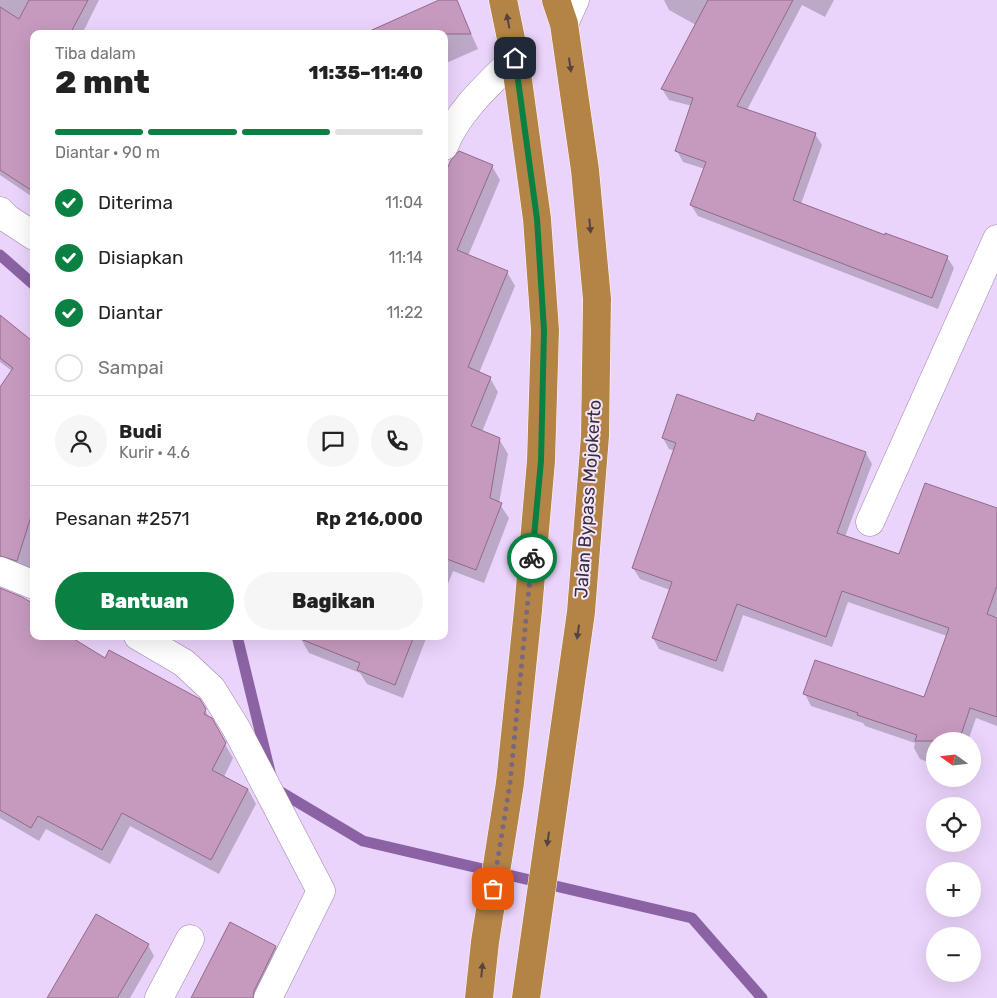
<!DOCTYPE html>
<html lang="id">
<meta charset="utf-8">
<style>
:root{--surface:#fff;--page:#f6f6f6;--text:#222;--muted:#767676;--line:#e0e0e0;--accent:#0b8043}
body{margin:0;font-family:Rubik,sans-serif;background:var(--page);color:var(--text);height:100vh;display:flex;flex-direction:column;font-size:19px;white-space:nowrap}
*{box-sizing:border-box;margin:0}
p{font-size:16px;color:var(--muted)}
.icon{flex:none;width:28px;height:28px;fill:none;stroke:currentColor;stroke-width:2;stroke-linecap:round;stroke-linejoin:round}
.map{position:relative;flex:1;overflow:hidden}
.sheet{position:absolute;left:30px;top:30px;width:418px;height:610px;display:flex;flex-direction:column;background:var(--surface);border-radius:10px;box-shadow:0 5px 20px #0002}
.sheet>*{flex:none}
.needle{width:32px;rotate:285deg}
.controls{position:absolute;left:926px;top:732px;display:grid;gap:10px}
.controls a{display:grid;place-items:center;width:55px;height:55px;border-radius:50%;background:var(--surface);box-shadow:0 5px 20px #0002;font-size:25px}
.pin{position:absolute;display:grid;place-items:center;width:42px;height:42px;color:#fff;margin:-21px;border-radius:10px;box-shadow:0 2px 8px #0006}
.courier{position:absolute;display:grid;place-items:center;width:50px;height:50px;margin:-25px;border:4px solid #0b8043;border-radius:50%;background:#fff;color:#222;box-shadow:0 1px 6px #0007}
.overview em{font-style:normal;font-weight:800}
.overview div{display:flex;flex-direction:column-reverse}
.overview{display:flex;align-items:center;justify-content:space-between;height:85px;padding:0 25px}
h1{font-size:32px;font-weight:800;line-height:38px}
.bar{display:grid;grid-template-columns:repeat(4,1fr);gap:8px 5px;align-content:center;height:60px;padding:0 25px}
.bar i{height:6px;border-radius:4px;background:var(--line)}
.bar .selected{background:var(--accent)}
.bar p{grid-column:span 4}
.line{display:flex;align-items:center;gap:12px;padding:0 25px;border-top:1px solid var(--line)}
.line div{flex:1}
.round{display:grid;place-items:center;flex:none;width:52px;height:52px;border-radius:26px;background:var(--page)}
ol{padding:0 25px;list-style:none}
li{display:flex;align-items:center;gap:15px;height:55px}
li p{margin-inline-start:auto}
li .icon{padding:5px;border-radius:50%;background:var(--accent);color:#fff;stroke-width:4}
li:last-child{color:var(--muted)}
li i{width:28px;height:28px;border:2px solid var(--line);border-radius:50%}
.action{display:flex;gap:10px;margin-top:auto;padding:10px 25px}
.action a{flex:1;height:58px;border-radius:30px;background:var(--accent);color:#fff;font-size:20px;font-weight:800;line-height:58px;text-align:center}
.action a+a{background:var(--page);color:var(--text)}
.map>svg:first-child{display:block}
</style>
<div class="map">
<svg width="997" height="998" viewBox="0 0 997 998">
<rect width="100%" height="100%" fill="#ebd4fb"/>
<path fill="#0003" d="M 0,0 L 99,0 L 82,34 L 34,34 L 34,198 L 0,175 Z
M 442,0 L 456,0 L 478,49 L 444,64 Z
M 664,0 L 834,0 L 825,17 L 802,5 L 747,110 L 815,134 L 822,145 L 801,204 L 885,236 L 947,257 L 954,268 L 938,309 L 698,216 L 691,205 L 705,169 L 683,162 L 677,151 L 692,106 L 669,100 L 662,89 L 696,25 L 669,10 Z
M 452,160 L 492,166 L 500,180 L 468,256 L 507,272 L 515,286 L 479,373 L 490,378 L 498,392 L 482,432 L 499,439 L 508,454 L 499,503 L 509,518 L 484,583 L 453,571 L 444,594 L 444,197 L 445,194 L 444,180 Z
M 0,317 L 34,343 L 0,397 L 0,389 L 12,371 L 0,362 Z
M 755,422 L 866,453 L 872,464 L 845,537 L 900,555 L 997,510 L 997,614 L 996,618 L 997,619 L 997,726 L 976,718 L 968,741 L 935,741 L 935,765 L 920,759 L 914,748 L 915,743 L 865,726 L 863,723 L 811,706 L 805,694 L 925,699 L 947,636 L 848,602 L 832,647 L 743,615 L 723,672 L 659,649 L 653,638 L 670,590 L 640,579 L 633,568 L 675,451 L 669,449 L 663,438 Z
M 0,450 L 34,462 L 34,576 L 0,568 Z
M 0,618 L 34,636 L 68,646 L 199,700 L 233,758 L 224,777 L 248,789 L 256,804 L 219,874 L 130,826 L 110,864 L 46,829 L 39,841 L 0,818 Z
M 302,636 L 427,636 L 403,698 L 367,684 L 360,673 L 309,653 L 301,639 Z
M 148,945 L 154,956 L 130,998 L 49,998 Z
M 276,947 L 282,958 L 262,998 L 193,998 Z"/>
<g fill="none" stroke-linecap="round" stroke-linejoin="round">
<path stroke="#8b63a4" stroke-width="11" d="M 0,255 L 34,285
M 237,636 L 270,772
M 274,788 L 363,841 L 692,918 L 762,998"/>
</g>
<path fill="#c69abf" stroke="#92698c" d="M 29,0 L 88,0 L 70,34 L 34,34 L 34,192 L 0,170 L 0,7 L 19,19 Z
M 439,0 L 457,0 L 471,34 L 363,34 Z
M 708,0 L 793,0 L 737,106 L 816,133 L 793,200 L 885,235 L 885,233 L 948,256 L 932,298 L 690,205 L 706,162 L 675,151 L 693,98 L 661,89 Z
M 459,151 L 493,165 L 457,250 L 508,271 L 468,367 L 491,377 L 471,426 L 500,438 L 490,498 L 502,503 L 476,570 L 444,558 L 444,176 L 451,160 Z
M 0,315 L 31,340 L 34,336 L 34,507 L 17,561 L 0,556 L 0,387 L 13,368 L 0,358 Z
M 677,394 L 754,421 L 757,413 L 866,452 L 837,533 L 899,554 L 925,483 L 997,508 L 997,586 L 987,614 L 997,618 L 997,717 L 970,708 L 959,741 L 915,741 L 917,735 L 857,715 L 858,713 L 803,694 L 815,660 L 924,697 L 949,628 L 842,591 L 826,637 L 737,604 L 716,661 L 652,638 L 672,582 L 632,568 L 676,443 L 662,438 Z
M 0,588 L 22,597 L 34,604 L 34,636 L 69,636 L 105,658 L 109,650 L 200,699 L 206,709 L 204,714 L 212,718 L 226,743 L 212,770 L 248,789 L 211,860 L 122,813 L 102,850 L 38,816 L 31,828 L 0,810 Z
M 299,636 L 414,636 L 395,685 L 357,670 L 360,663 L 298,638 Z
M 96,914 L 149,944 L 117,998 L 47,998 Z
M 230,922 L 276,946 L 254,991 L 253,998 L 191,998 Z"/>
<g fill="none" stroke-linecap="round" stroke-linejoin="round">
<defs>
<path id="minor" d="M 564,24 L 575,0
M 444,146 C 459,110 488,85 515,58
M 0,211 L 8,219 L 34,236
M 870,522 L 997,239
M 0,571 L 34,585
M 138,636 L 184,663 L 212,689 L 236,728 L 321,891 L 268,998
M 159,998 L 190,939"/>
<path id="highway" d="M 479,998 L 485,942 L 510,783 L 528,610 L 541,461 L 545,330 L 537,219 L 515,58 L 503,0
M 526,998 L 581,612 L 595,436 L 597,299 L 585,170 L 564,24 L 556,0"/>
</defs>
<use href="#minor" stroke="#9e84b0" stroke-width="29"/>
<use href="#highway" stroke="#fff" stroke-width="29"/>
<use href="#minor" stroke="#fff" stroke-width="28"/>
<use href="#highway" stroke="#b48447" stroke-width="28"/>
</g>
<defs><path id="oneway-solid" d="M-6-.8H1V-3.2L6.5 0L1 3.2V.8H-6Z" transform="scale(1.25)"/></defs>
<g fill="#574341">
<use href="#oneway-solid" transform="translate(508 21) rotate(-101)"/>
<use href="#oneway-solid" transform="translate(570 65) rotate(82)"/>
<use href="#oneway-solid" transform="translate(590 226) rotate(85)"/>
<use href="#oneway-solid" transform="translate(578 632) rotate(98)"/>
<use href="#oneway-solid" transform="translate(548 839) rotate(98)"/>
<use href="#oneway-solid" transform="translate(482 970) rotate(-84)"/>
</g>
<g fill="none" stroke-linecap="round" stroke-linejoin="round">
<path stroke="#776781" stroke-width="5" stroke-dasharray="0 9" d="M 493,889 L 510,783 L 532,558"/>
<path stroke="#0b8043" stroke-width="6" d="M 515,58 L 537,219 L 544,330 L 541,461 L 532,558"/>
</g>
<g text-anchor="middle" stroke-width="4" stroke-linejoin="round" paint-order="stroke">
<g font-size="18" fill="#382d3f" stroke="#f2e6fa">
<text transform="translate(588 499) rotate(-86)" y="6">Jalan Bypass Mojokerto</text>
</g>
</g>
</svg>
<div class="controls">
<a><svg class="needle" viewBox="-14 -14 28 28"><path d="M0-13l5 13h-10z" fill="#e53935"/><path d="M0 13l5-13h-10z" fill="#767676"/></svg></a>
<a><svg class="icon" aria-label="locate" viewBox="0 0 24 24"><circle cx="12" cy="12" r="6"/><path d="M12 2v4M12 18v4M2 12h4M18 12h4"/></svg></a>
<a>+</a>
<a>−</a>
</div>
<div class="pin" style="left:493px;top:889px;background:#ea580c"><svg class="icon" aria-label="bag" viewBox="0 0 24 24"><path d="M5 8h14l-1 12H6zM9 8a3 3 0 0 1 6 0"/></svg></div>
<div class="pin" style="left:515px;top:58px;background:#1f2937"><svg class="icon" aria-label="home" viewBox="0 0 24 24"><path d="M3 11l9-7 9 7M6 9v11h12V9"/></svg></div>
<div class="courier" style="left:532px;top:558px"><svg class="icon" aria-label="bike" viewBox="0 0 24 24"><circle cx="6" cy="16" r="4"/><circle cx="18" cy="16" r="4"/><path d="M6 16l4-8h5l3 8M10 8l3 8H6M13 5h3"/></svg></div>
<section class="sheet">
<div class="overview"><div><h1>2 mnt</h1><p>Tiba dalam</p></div><em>11:35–11:40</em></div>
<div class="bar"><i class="selected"></i><i class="selected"></i><i class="selected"></i><i></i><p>Diantar · 90 m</p></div>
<ol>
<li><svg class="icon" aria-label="check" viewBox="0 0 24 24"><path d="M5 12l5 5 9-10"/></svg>Diterima<p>11:04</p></li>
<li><svg class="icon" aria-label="check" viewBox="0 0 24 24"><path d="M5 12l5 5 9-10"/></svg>Disiapkan<p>11:14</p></li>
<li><svg class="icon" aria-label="check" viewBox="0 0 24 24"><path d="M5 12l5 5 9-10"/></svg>Diantar<p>11:22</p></li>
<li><i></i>Sampai</li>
</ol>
<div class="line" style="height:90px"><a class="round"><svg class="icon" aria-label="person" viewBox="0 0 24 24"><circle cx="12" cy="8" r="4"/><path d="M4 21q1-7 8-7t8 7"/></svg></a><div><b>Budi</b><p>Kurir · 4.6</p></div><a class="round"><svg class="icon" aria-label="chat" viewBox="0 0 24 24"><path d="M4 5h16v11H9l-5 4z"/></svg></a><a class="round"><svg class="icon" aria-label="phone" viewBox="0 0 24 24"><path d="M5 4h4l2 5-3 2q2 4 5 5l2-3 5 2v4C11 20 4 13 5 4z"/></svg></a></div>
<div class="line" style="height:65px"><div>Pesanan #2571</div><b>Rp 216,000</b></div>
<div class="action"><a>Bantuan</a><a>Bagikan</a></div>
</section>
</div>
